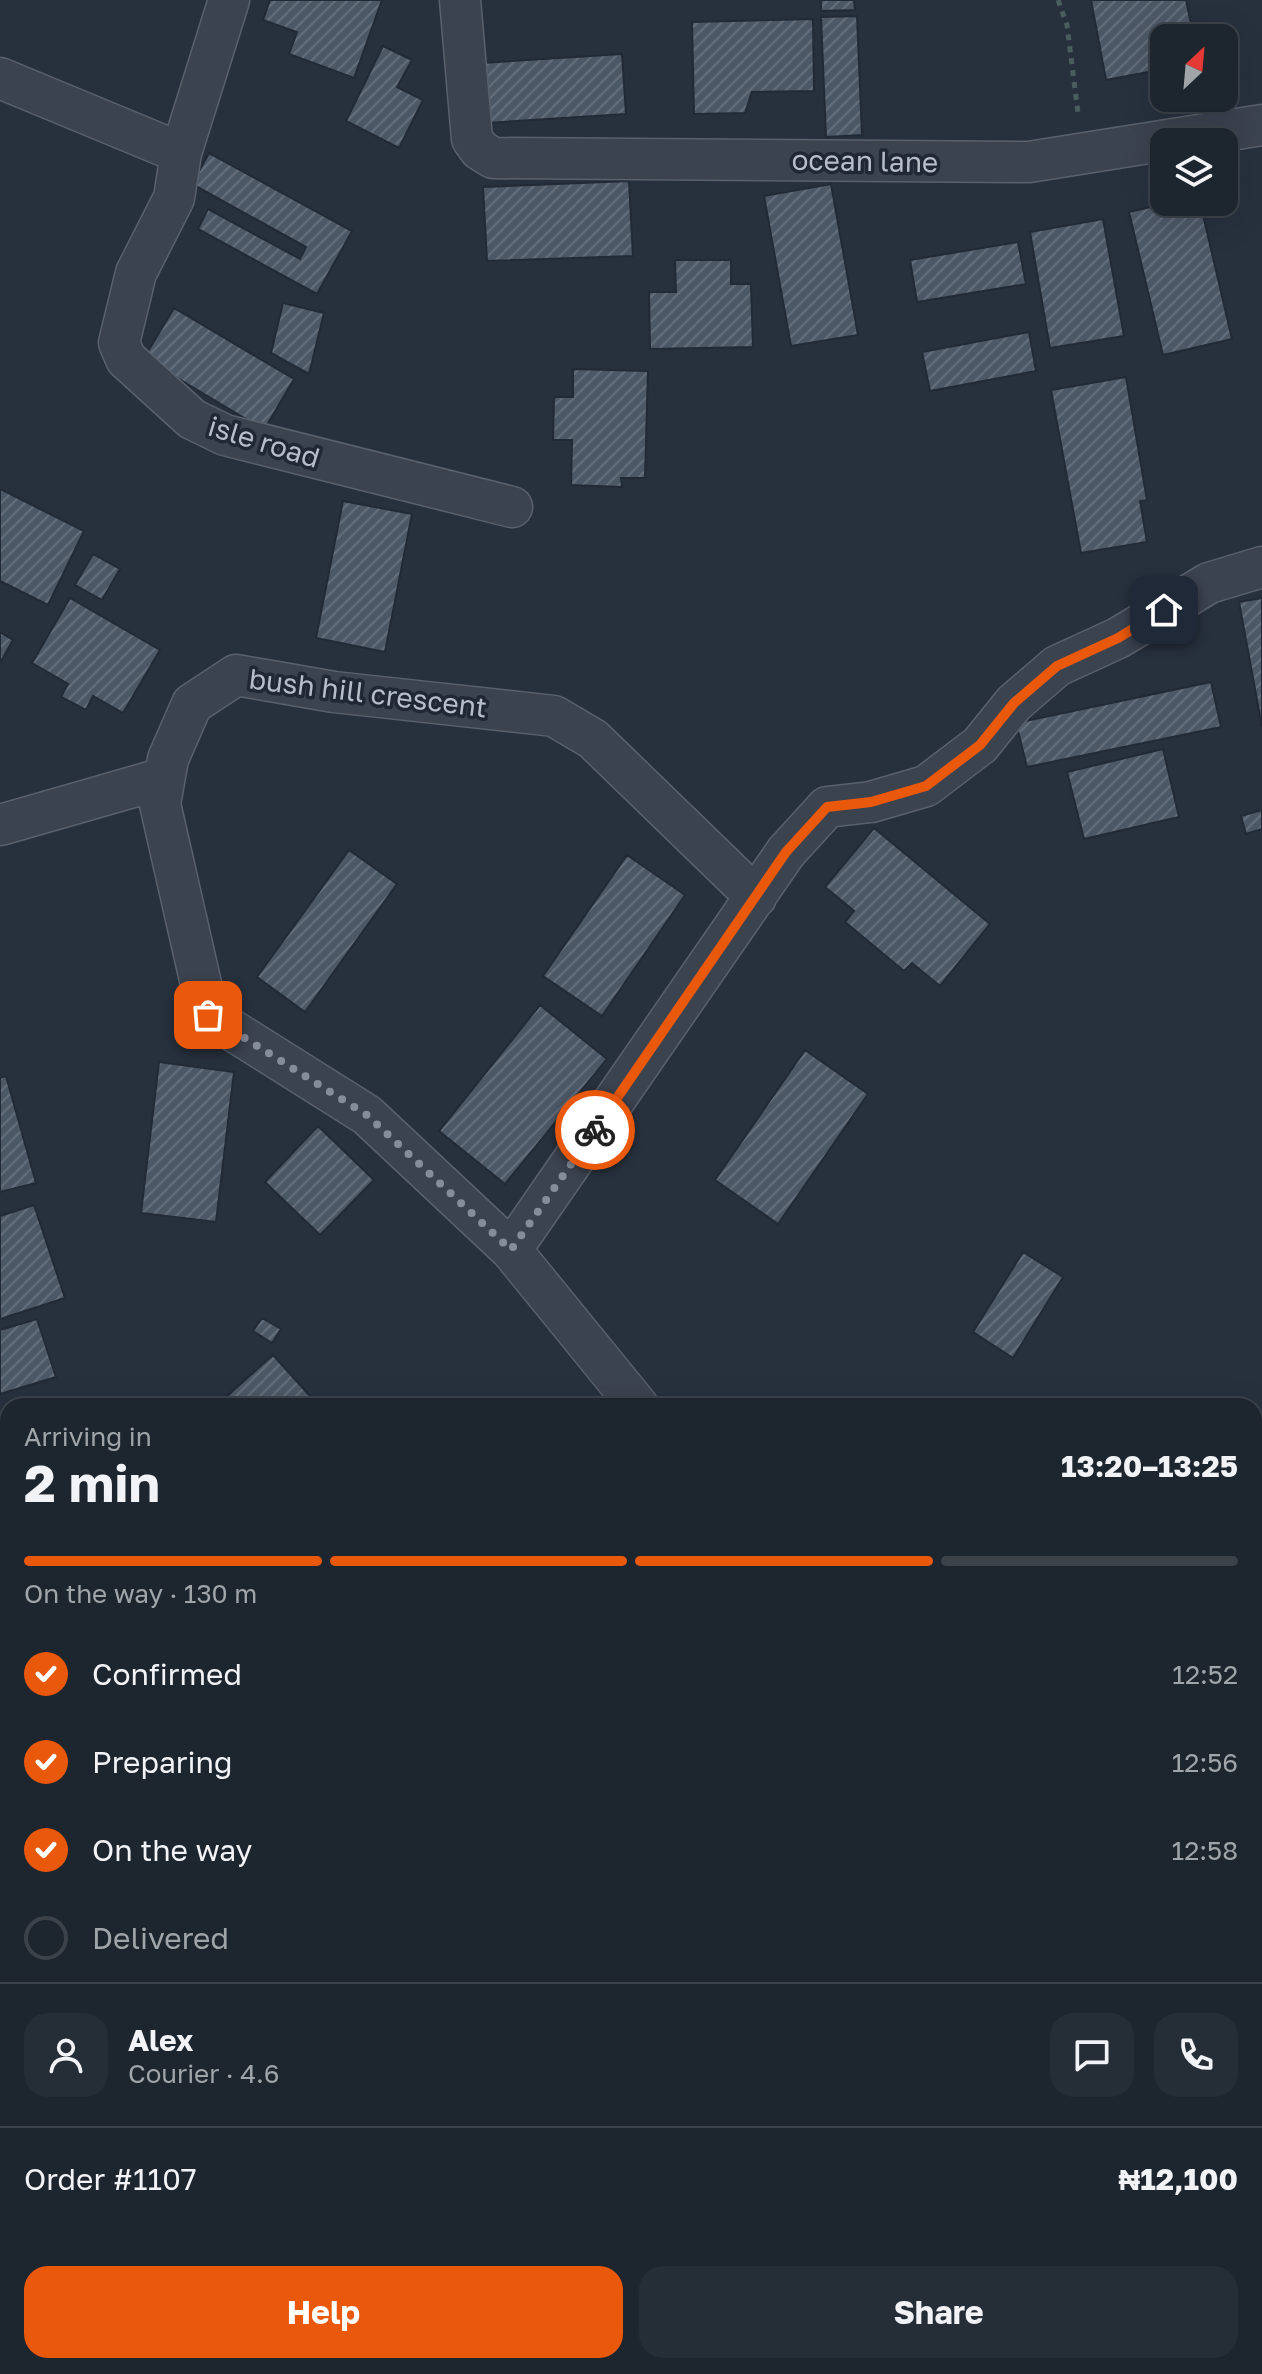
<!DOCTYPE html>
<meta charset="utf-8">
<style>
:root{--surface:#1d252e;--page:#252d36;--text:#f1f3f6;--muted:#a0a5aa;--line:#3b424a;--accent:#ea580c}
body{margin:0;font-family:"Golos Text",sans-serif;background:var(--page);color:var(--text);height:100vh;display:flex;flex-direction:column;font-size:30px;white-space:nowrap}
*{box-sizing:border-box;margin:0}
p{font-size:26px;color:var(--muted)}
.icon{flex:none;width:44px;height:44px;fill:none;stroke:currentColor;stroke-width:2;stroke-linecap:round;stroke-linejoin:round}
.map{position:relative;flex:1;overflow:hidden}
.sheet{position:absolute;left:0px;top:1398px;width:1262px;height:976px;display:flex;flex-direction:column;background:var(--surface);border-radius:24px 24px 0 0;box-shadow:0 8px 32px #0002,0 0 0 2px var(--line)}
.sheet>*{flex:none}
.needle{width:52px;rotate:26deg}
.controls{position:absolute;left:1150px;top:24px;display:grid;gap:16px}
.controls a{display:grid;place-items:center;width:88px;height:88px;border-radius:16px;background:var(--surface);box-shadow:0 8px 32px #0002,0 0 0 2px var(--line);font-size:40px}
.pin{position:absolute;display:grid;place-items:center;width:68px;height:68px;color:#fff;margin:-34px;border-radius:16px;box-shadow:0 4px 12px #0006}
.courier{position:absolute;display:grid;place-items:center;width:80px;height:80px;margin:-40px;border:6px solid #ea580c;border-radius:50%;background:#fff;color:#222;box-shadow:0 2px 10px #0007}
.headline em{font-style:normal;font-weight:700}
.headline div{display:flex;flex-direction:column-reverse}
.headline{display:flex;align-items:center;justify-content:space-between;height:136px;padding:0 24px}
h1{font-size:52px;font-weight:700;line-height:60px}
.bar{display:grid;grid-template-columns:repeat(4,1fr);gap:12px 8px;align-content:center;height:96px;padding:0 24px}
.bar i{height:10px;border-radius:6px;background:var(--line)}
.bar .active{background:var(--accent)}
.bar p{grid-column:span 4}
.line{display:flex;align-items:center;gap:20px;padding:0 24px;border-top:2px solid var(--line)}
.line div{flex:1}
.round{display:grid;place-items:center;flex:none;width:84px;height:84px;border-radius:24px;background:var(--page)}
ol{padding:0 24px;list-style:none}
li{display:flex;align-items:center;gap:24px;height:88px}
li p{margin-inline-start:auto}
li .icon{padding:8px;border-radius:50%;background:var(--accent);color:#fff;stroke-width:4}
li:last-child{color:var(--muted)}
li i{width:44px;height:44px;border:4px solid var(--line);border-radius:50%}
.action{display:flex;gap:16px;margin-top:auto;padding:16px 24px}
.action a{flex:1;height:92px;border-radius:24px;background:var(--accent);color:#fff;font-size:32px;font-weight:700;line-height:92px;text-align:center}
.action a+a{background:var(--page);color:var(--text)}
.map>svg:first-child{display:block}
</style>
<div class="map">
<svg width="1262" height="2374" viewBox="0 0 1262 2374">
<defs>
<pattern id="building-hatch" width="6" height="6" patternUnits="userSpaceOnUse" patternTransform="scale(2)"><rect width="6" height="6" fill="#4d5867"/><path d="M-1 1l2-2M0 6l6-6M5 7l2-2" fill="none" stroke="#646e7b"/></pattern>
</defs>
<rect width="100%" height="100%" fill="#27313e"/>
<path fill="url(#building-hatch)" stroke="#222a36" stroke-width="2" d="M 270,0 L 382,0 L 354,78 L 289,54 L 297,32 L 263,20 Z
M 821,0 L 854,0 L 855,10 L 821,11 Z
M 1091,0 L 1186,0 L 1194,38 L 1164,38 L 1164,69 L 1106,80 Z
M 857,16 L 862,135 L 826,137 L 821,17 Z
M 813,19 L 814,91 L 752,92 L 745,113 L 694,114 L 692,22 Z
M 383,46 L 412,60 L 397,87 L 423,100 L 399,148 L 346,121 Z
M 622,54 L 626,114 L 486,123 L 482,63 Z
M 209,153 L 352,231 L 317,294 L 198,229 L 208,209 L 300,259 L 306,247 L 192,184 Z
M 629,181 L 633,256 L 487,261 L 483,187 Z
M 831,184 L 858,335 L 791,346 L 764,196 Z
M 1172,202 L 1200,202 L 1232,339 L 1163,355 L 1129,212 Z
M 1103,219 L 1124,336 L 1050,348 L 1030,232 Z
M 1018,242 L 1026,284 L 917,302 L 910,260 Z
M 675,260 L 731,260 L 731,284 L 751,284 L 753,347 L 650,349 L 649,292 L 676,292 Z
M 283,303 L 324,313 L 309,374 L 271,353 Z
M 174,308 L 294,379 L 264,430 L 144,358 Z
M 1029,332 L 1036,371 L 930,391 L 922,352 Z
M 573,369 L 648,371 L 645,478 L 621,478 L 622,487 L 571,485 L 572,440 L 553,440 L 554,397 L 573,397 Z
M 1126,377 L 1147,500 L 1140,501 L 1147,542 L 1081,553 L 1051,390 Z
M 0,489 L 84,531 L 48,605 L 0,581 Z
M 343,501 L 412,514 L 385,652 L 316,638 Z
M 93,554 L 120,569 L 102,600 L 75,585 Z
M 70,598 L 160,650 L 123,713 L 93,696 L 86,710 L 61,697 L 68,684 L 32,663 Z
M 1262,598 L 1262,727 L 1239,602 Z
M 0,632 L 13,640 L 0,663 Z
M 1211,682 L 1221,727 L 1027,767 L 1016,723 Z
M 1163,749 L 1179,817 L 1084,839 L 1067,772 Z
M 1262,810 L 1262,829 L 1246,834 L 1241,816 Z
M 874,828 L 990,924 L 940,986 L 912,963 L 904,971 L 845,922 L 854,911 L 825,887 Z
M 349,850 L 397,884 L 305,1012 L 257,977 Z
M 627,855 L 685,895 L 602,1016 L 543,976 Z
M 540,1005 L 607,1059 L 505,1184 L 439,1131 Z
M 805,1050 L 868,1094 L 778,1224 L 715,1180 Z
M 159,1062 L 234,1072 L 216,1222 L 141,1213 Z
M 6,1076 L 36,1183 L 0,1192 L 0,1078 Z
M 318,1126 L 374,1180 L 320,1235 L 265,1182 Z
M 34,1205 L 65,1298 L 0,1319 L 0,1216 Z
M 1023,1252 L 1063,1277 L 1013,1358 L 973,1332 Z
M 262,1318 L 281,1329 L 272,1343 L 253,1331 Z
M 37,1319 L 56,1377 L 0,1394 L 0,1330 Z
M 273,1355 L 319,1406 L 216,1406 Z
M 1254,1918 L 1262,1925 L 1262,1945 L 1254,1954 Z
M 8,2071 L 8,2115 L 0,2116 L 0,2073 Z
M 8,2120 L 8,2148 L 0,2149 L 0,2121 Z
M 115,2366 L 154,2366 L 157,2374 L 117,2374 Z
M 205,2366 L 284,2366 L 280,2374 L 204,2374 L 207,2367 Z
M 319,2366 L 417,2366 L 419,2367 L 416,2374 L 335,2374 Z
M 560,2366 L 673,2366 L 683,2374 L 570,2374 Z
M 737,2366 L 786,2366 L 780,2374 L 745,2374 L 736,2368 Z
M 1012,2366 L 1037,2366 L 1047,2374 L 1006,2374 Z
M 1211,2366 L 1248,2366 L 1259,2374 L 1205,2374 Z"/>
<g fill="none" stroke-linecap="round" stroke-linejoin="round">
<defs>
<path id="minor" d="M 229,0 L 181,153 L 174,198 L 136,273 L 119,343 L 126,359 L 192,419 L 225,435 L 512,507
M 460,0 L 472,139 L 480,150 L 493,158 L 1029,162 L 1262,125
M 0,78 L 181,153
M 0,825 L 164,778
M 511,1250 L 786,852 L 827,807 L 871,802 L 926,786 L 980,745 L 1014,703 L 1057,666 L 1118,638 L 1209,583 L 1262,567
M 638,1406 L 511,1250 L 367,1115 L 208,1015 L 160,804 L 168,759 L 192,704 L 236,675 L 334,692 L 554,716 L 593,739 L 756,897
M 1254,2096 L 1262,2106
M 1254,2254 L 1262,2247
M 460,2374 L 467,2366
M 1169,2374 L 1175,2366"/>
<path id="secondary" d="M 0,2301 L 8,2330
M 18,2366 L 21,2374"/>
</defs>
<use href="#minor" stroke="#59616c" stroke-width="43"/>
<use href="#secondary" stroke="#59616c" stroke-width="47"/>
<path stroke="#495c5e" stroke-width="5" stroke-dasharray="6 6" stroke-linecap="butt" d="M 1058,0 L 1067,25 L 1078,113"/>
<use href="#minor" stroke="#3b434f" stroke-width="40"/>
<use href="#secondary" stroke="#495261" stroke-width="44"/>
</g>
<g fill="none" stroke-linecap="round" stroke-linejoin="round">
<path stroke="#858d98" stroke-width="8" stroke-dasharray="0 14.4" d="M 208,1015 L 367,1115 L 511,1250 L 595,1130"/>
<path stroke="#ea580c" stroke-width="10" d="M 595,1130 L 786,852 L 827,807 L 871,802 L 926,786 L 980,745 L 1014,703 L 1057,666 L 1118,638 L 1164,610"/>
</g>
<g text-anchor="middle" stroke-width="7" stroke-linejoin="round" paint-order="stroke">
<g font-size="28" fill="#b7bec9" stroke="#1f2834">
<text transform="translate(865 161) rotate(1)" y="10">ocean lane</text>
<text transform="translate(264 442) rotate(17)" y="10">isle road</text>
<text transform="translate(368 693) rotate(7)" y="10">bush hill crescent</text>
</g>
</g>
</svg>
<div class="controls">
<a><svg class="needle" viewBox="-14 -14 28 28"><path d="M0-13l5 13h-10z" fill="#e53935"/><path d="M0 13l5-13h-10z" fill="#a0a5aa"/></svg></a>
<a><svg class="icon" aria-label="layers" viewBox="0 0 24 24"><path d="M12 4l9 5-9 5-9-5zM3 14l9 5 9-5"/></svg></a>
</div>
<div class="pin" style="left:208px;top:1015px;background:#ea580c"><svg class="icon" aria-label="bag" viewBox="0 0 24 24"><path d="M5 8h14l-1 12H6zM9 8a3 3 0 0 1 6 0"/></svg></div>
<div class="pin" style="left:1164px;top:610px;background:#1f2937"><svg class="icon" aria-label="home" viewBox="0 0 24 24"><path d="M3 11l9-7 9 7M6 9v11h12V9"/></svg></div>
<div class="courier" style="left:595px;top:1130px"><svg class="icon" aria-label="bike" viewBox="0 0 24 24"><circle cx="6" cy="16" r="4"/><circle cx="18" cy="16" r="4"/><path d="M6 16l4-8h5l3 8M10 8l3 8H6M13 5h3"/></svg></div>
<section class="sheet">
<div class="headline"><div><h1>2 min</h1><p>Arriving in</p></div><em>13:20–13:25</em></div>
<div class="bar"><i class="active"></i><i class="active"></i><i class="active"></i><i></i><p>On the way · 130 m</p></div>
<ol>
<li><svg class="icon" aria-label="check" viewBox="0 0 24 24"><path d="M5 12l5 5 9-10"/></svg>Confirmed<p>12:52</p></li>
<li><svg class="icon" aria-label="check" viewBox="0 0 24 24"><path d="M5 12l5 5 9-10"/></svg>Preparing<p>12:56</p></li>
<li><svg class="icon" aria-label="check" viewBox="0 0 24 24"><path d="M5 12l5 5 9-10"/></svg>On the way<p>12:58</p></li>
<li><i></i>Delivered</li>
</ol>
<div class="line" style="height:144px"><a class="round"><svg class="icon" aria-label="person" viewBox="0 0 24 24"><circle cx="12" cy="8" r="4"/><path d="M4 21q1-7 8-7t8 7"/></svg></a><div><b>Alex</b><p>Courier · 4.6</p></div><a class="round"><svg class="icon" aria-label="chat" viewBox="0 0 24 24"><path d="M4 5h16v11H9l-5 4z"/></svg></a><a class="round"><svg class="icon" aria-label="phone" viewBox="0 0 24 24"><path d="M5 4h4l2 5-3 2q2 4 5 5l2-3 5 2v4C11 20 4 13 5 4z"/></svg></a></div>
<div class="line" style="height:104px"><div>Order #1107</div><b>₦12,100</b></div>
<div class="action"><a>Help</a><a>Share</a></div>
</section>
</div>
